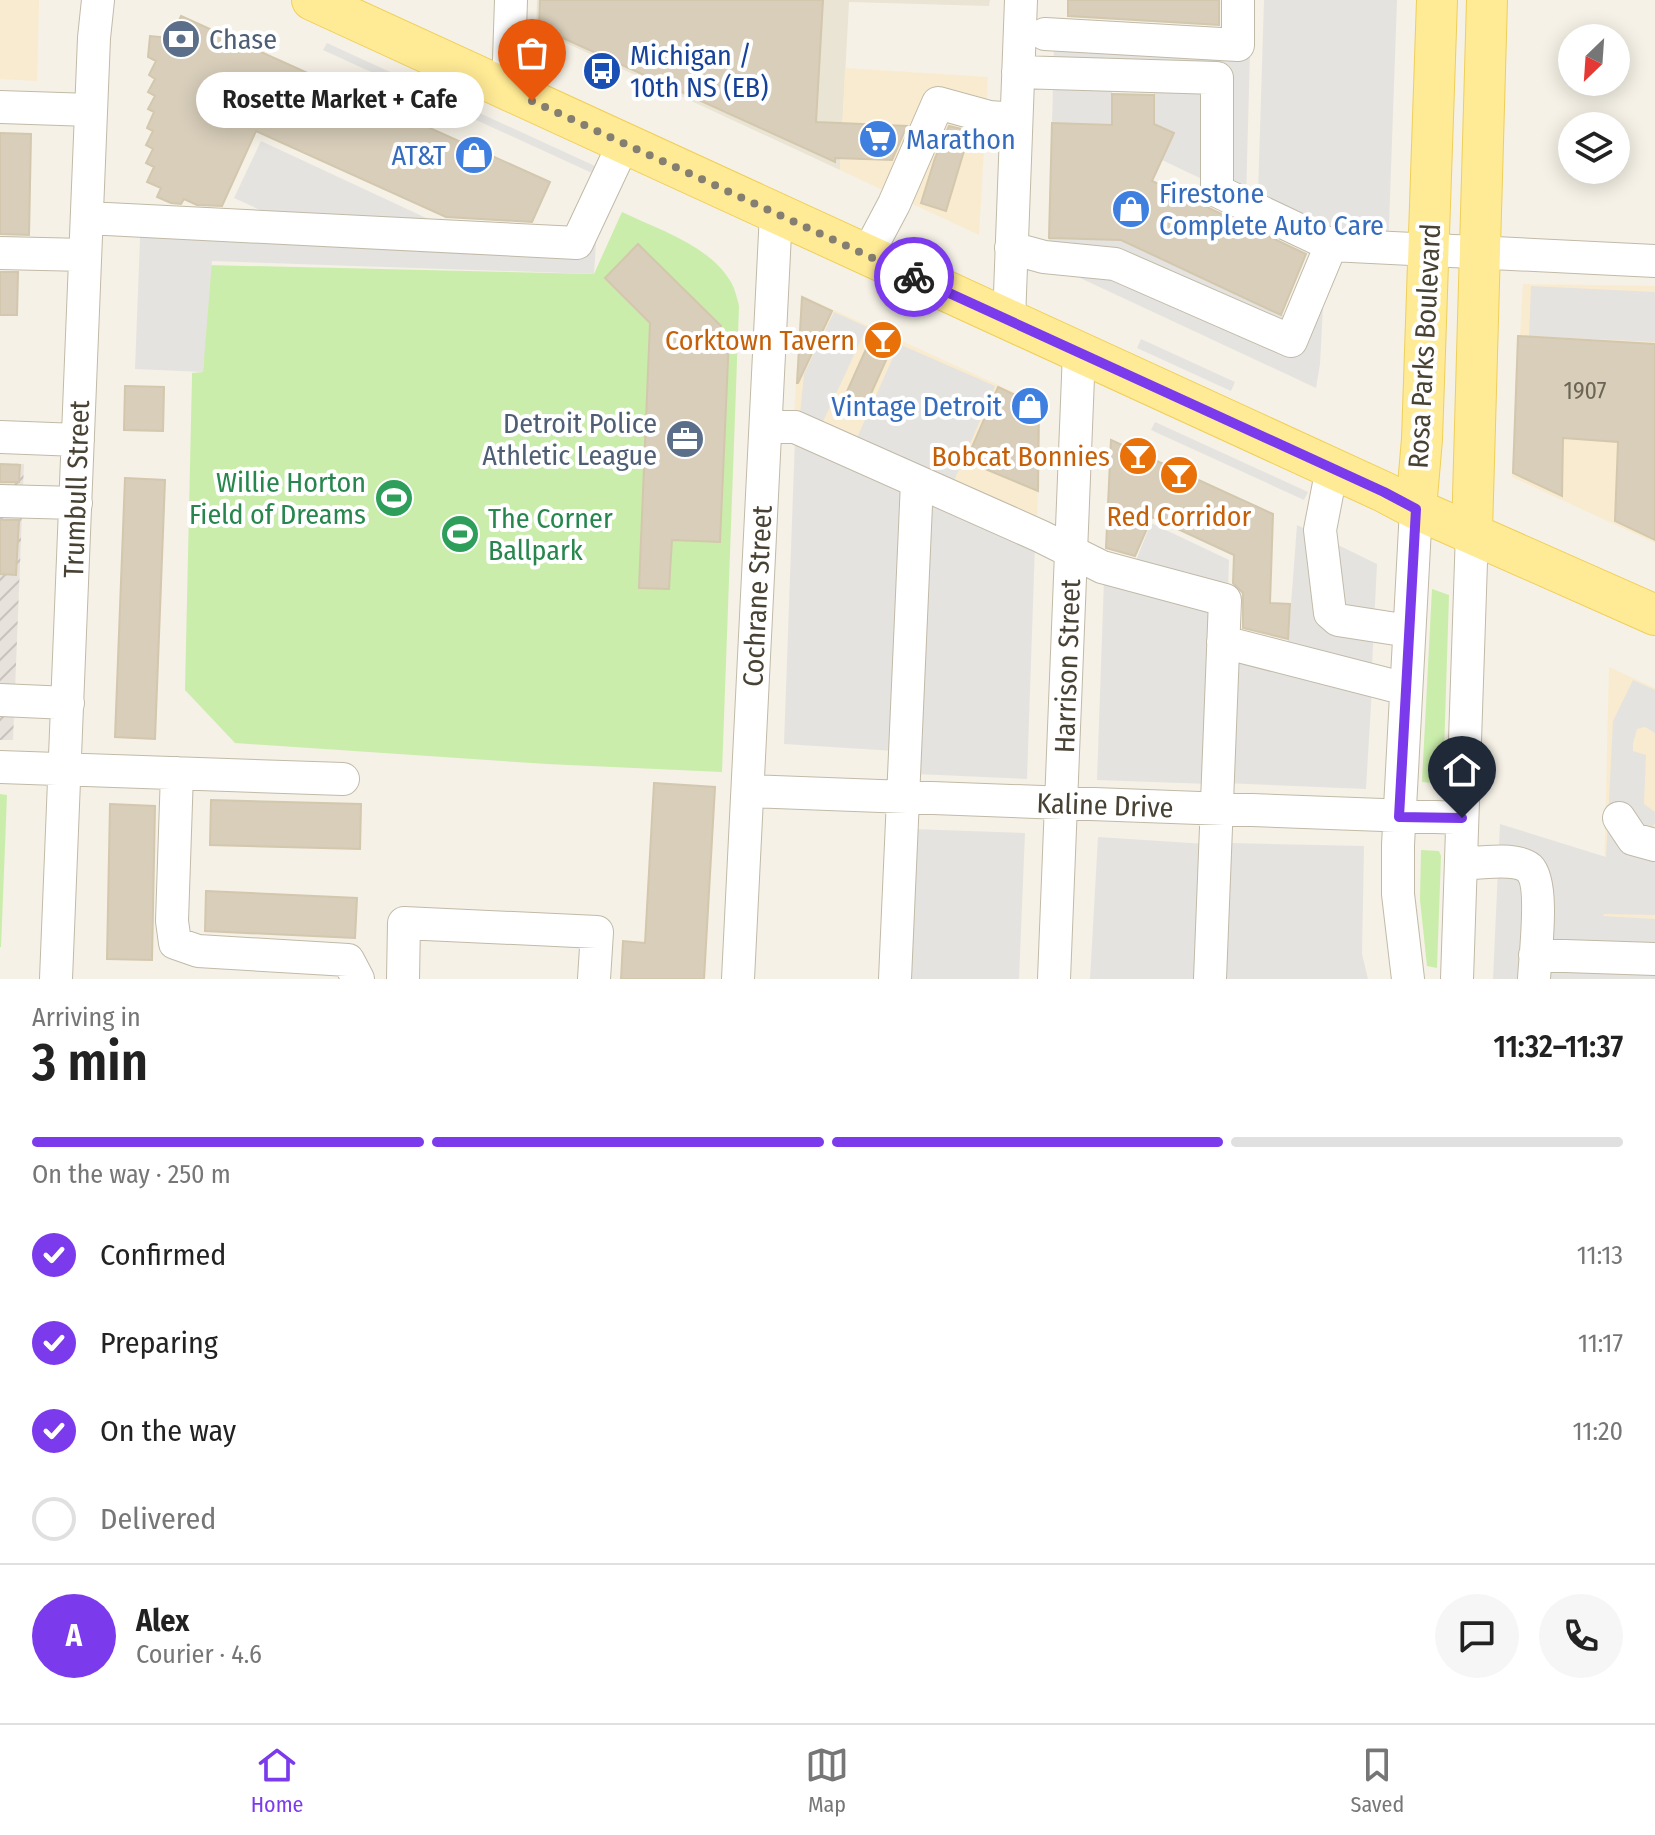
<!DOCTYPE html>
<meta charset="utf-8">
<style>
:root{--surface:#fff;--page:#f6f6f6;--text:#222;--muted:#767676;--line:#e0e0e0;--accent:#7c3aed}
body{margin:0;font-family:"Fira Sans Condensed",sans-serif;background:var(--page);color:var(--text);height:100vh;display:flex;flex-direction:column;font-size:30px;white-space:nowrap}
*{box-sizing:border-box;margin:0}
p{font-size:26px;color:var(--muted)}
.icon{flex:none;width:44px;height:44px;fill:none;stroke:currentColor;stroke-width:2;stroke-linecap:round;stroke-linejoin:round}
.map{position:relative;height:979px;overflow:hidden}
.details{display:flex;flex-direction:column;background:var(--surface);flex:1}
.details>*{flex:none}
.needle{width:52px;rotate:205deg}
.fabs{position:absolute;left:1558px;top:24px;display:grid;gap:16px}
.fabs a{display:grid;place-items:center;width:72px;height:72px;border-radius:50%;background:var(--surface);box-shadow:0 4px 20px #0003;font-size:40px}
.pin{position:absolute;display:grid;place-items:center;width:68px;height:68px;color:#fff;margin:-82px -34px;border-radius:50% 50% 50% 0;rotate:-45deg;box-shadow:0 0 8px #0007}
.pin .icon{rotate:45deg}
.courier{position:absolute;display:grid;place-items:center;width:80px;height:80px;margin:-40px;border:6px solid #7c3aed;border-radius:50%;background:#fff;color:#222;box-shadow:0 2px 10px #0007}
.bubble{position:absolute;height:56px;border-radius:28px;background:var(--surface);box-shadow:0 4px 20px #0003;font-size:26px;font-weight:600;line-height:56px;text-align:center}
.summary em{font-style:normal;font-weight:600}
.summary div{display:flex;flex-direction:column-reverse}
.summary{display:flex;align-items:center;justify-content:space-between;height:136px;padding:0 32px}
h1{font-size:52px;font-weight:600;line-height:60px}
.bar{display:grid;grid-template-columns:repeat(4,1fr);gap:12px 8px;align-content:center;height:96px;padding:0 32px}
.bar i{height:10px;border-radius:6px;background:var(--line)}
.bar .active{background:var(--accent)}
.bar p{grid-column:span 4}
.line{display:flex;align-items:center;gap:20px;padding:0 32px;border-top:2px solid var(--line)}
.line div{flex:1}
.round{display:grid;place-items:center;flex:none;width:84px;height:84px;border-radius:42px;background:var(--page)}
ol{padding:0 32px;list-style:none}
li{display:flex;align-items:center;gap:24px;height:88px}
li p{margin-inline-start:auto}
li .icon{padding:8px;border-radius:50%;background:var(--accent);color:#fff;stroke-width:4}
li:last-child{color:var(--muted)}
li i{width:44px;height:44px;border:4px solid var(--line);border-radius:50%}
.tabs{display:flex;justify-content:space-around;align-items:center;height:112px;border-top:2px solid var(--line);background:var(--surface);font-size:22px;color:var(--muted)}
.tabs a{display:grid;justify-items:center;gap:4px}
.tabs .active{color:var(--accent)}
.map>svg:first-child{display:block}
</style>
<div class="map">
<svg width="1655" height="979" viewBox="0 0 1655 979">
<defs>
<pattern id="industrial-furrows" width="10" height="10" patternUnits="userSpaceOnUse" patternTransform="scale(2)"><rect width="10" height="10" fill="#e7e2db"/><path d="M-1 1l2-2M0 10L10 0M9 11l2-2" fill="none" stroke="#c8c3bd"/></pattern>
</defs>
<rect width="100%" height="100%" fill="#f5f1e6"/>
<path fill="#e9e4d3" d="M 537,0 L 990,0 L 989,6 L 849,2 L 840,170 L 536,29 Z"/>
<path fill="#f9ebcf" d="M 0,0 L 39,0 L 37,81 L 0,79 Z
M 845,68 L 988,77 L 979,235 L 840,170 Z
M 1523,284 L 1655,286 L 1655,543 L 1512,477 Z
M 801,295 L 1040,404 L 1037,525 L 794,419 Z
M 1609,667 L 1655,688 L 1655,919 L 1603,917 Z"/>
<path fill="url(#industrial-furrows)" d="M 0,463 L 24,464 L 13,740 L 0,740 Z"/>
<path fill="#caedab" d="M 622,212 C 659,230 709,245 731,282 C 735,289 737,298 739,306 L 722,772 L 547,764 L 235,743 L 185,690 L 192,377 L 192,373 L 203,372 L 207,265 L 594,274 Z
M 1432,589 L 1449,595 L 1443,784 L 1422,782 Z
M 0,794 L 7,795 L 1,947 L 0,947 Z
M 1421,850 L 1439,851 L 1441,856 L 1437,968 L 1427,966 L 1420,900 Z"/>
<path fill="#e5e3df" d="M 1264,0 L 1397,0 L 1388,254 L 1342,255 L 1324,287 L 1320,364 L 1316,388 L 1048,263 L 1049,239 L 1112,240 L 1113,236 L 1287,317 L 1315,256 L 1268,210 L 1269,196 L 1258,195 Z
M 327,43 L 595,166 L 592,173 L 323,50 Z
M 1054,45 L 1250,52 L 1246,200 L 1162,160 L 1174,133 L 1154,124 L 1154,87 L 1112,86 L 1112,125 L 1052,123 Z
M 261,141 L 452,230 L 271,215 L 234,198 Z
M 144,210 L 596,242 L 594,274 L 212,261 L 203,372 L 135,369 L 140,239 Z
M 1531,286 L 1655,292 L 1655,342 L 1529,336 Z
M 834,312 L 867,327 L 822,424 L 800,414 L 804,374 Z
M 1141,339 L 1235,382 L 1231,391 L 1137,348 Z
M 899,344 L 995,386 L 953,483 L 856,440 Z
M 1155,422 L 1308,492 L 1304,500 L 1151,430 Z
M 795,438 L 909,489 L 895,751 L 784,744 Z
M 935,500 L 1035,545 L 1027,779 L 916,774 L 925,506 Z
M 1151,523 L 1229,560 L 1228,590 L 1133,568 Z
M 1297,525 L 1377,564 L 1372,666 L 1288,644 Z
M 1104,579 L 1218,608 L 1209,784 L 1097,780 Z
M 1230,656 L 1372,688 L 1366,789 L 1224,783 Z
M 1633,680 L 1655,690 L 1655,733 L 1645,727 L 1637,729 L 1633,744 L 1633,751 L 1646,755 L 1644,804 L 1655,812 L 1655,823 L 1648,834 L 1655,840 L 1655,915 L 1604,914 L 1603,916 L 1655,919 L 1655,979 L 1493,979 L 1500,824 L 1606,857 L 1613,721 Z
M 913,829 L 1025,833 L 1019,979 L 907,979 Z
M 1098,837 L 1206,844 L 1202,979 L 1090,979 Z
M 1230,843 L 1364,846 L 1362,954 L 1368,979 L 1223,979 Z"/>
<path fill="#d8ceba" stroke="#d3c7ad" stroke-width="2" d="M 540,0 L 823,0 L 816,122 L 907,126 L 892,160 L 835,158 L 835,162 L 539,27 Z
M 1068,0 L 1219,0 L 1219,25 L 1068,16 Z
M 181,16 L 550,182 L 532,222 L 446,217 L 256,131 L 222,206 L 197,205 L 184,199 L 181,204 L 171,203 L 157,197 L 161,188 L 147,182 L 154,167 L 146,163 L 153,149 L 146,145 L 153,131 L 147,128 L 154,112 L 148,109 L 155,96 L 148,92 L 155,79 L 149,75 L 156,61 L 148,57 L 150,36 L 171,38 Z
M 1112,94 L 1154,95 L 1154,124 L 1174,133 L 1152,181 L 1306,254 L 1281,315 L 1121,240 L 1049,238 L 1052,123 L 1112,125 Z
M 949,126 L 970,131 L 946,211 L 921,203 L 935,158 Z
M 0,133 L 31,134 L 29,235 L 0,234 Z
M 638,244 L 721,326 L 720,337 L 729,337 L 720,542 L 672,540 L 669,589 L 639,588 L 650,323 L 605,278 Z
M 0,272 L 18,272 L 17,315 L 0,315 Z
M 802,297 L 832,311 L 798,383 L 797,383 Z
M 875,329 L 896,338 L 861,416 L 840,407 Z
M 1518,336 L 1655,344 L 1655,540 L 1615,521 L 1618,442 L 1563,438 L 1562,496 L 1513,473 Z
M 125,386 L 164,387 L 163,431 L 124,430 Z
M 998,387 L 1039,406 L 1038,491 L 966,461 Z
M 1111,440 L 1273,514 L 1270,603 L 1290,604 L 1288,639 L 1243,628 L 1243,593 L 1233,583 L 1234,555 L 1152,517 L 1135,556 L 1106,548 Z
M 0,464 L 20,465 L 19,482 L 0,482 Z
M 125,478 L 165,480 L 155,739 L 115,737 Z
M 0,520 L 19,520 L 16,575 L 0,574 Z
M 654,783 L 715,787 L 704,979 L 621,979 L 623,941 L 645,943 Z
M 211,800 L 361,804 L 360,849 L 210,845 Z
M 110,804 L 155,806 L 152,960 L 107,959 Z
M 206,891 L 357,898 L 355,938 L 205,931 Z"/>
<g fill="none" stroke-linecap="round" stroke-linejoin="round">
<defs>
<path id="minor" d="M 1045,34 L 1238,45 L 1238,0
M 1018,72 L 1217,78 L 1217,191 L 1331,245 L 1655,261
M 508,90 L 511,0
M 0,107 L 91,110
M 87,218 L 577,243 L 624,143
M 1011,248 L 1044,257 L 1115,264 L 1291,341 L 1331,245
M 0,253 L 85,255
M 867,255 L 894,204 L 938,103 L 989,117 L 1016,119
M 1009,320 L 1021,0
M 766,427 L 795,427 L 1040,536 L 1102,567 L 1225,600 L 1210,979
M 0,437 L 78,440
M 1332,468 L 1320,530 L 1330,613 L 1338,620 L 1409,631
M 0,501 L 76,503
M 1223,642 L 1406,689
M 0,700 L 68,703
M 0,767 L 343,779
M 177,773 L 172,921 L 175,943 L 198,951 L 348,960 L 358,979
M 748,791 L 1462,818
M 1619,818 L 1633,839 L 1655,845
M 1461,864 C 1477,863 1516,857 1529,868 C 1545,883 1535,956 1534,979
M 1535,955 L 1655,959
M 56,979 L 94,38 L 98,0
M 403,979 L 404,923 L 597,932 L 594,979
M 738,979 L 776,213
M 895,979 L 917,482
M 1054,979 L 1079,352
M 1408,979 L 1398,894 L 1398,845 L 1416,509
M 1457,979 L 1472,532"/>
<path id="major" d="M 312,0 L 1384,492 L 1416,509 L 1655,615
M 1416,509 L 1422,439 L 1437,0
M 1472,532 L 1487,0"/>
</defs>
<use href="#minor" stroke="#c1baa8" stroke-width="34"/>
<use href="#major" stroke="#f0cf59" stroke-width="42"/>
<use href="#minor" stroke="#fff" stroke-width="32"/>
<use href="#major" stroke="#ffea95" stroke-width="40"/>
</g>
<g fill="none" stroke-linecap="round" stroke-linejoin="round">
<path stroke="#857f72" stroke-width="8" stroke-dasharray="0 14.4" d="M 532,101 L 914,277"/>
<path stroke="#7c3aed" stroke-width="10" d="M 914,277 L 1384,492 L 1416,509 L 1399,817 L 1462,818"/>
</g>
<defs>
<symbol id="bank-disc" viewBox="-11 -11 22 22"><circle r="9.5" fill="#5c6f8a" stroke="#fff"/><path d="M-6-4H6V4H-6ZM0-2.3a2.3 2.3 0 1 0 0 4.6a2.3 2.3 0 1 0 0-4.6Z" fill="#fff"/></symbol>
<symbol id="bus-disc" viewBox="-11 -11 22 22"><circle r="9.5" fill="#1a4fb4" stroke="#fff"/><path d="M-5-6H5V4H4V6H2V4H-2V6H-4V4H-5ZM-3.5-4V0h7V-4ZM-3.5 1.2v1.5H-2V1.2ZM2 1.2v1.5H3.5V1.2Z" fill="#fff"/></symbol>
<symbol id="supermarket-disc" viewBox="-11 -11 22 22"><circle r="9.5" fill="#3f7fe0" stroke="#fff"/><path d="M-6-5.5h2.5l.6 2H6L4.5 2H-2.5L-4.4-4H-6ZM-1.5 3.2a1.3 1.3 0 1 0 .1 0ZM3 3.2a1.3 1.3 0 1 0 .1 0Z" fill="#fff"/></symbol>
<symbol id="shop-disc" viewBox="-11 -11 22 22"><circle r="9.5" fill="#3f7fe0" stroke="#fff"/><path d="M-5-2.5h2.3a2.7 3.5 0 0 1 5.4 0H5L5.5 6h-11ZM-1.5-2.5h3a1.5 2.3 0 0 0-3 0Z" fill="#fff"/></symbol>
<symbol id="bar-disc" viewBox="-11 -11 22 22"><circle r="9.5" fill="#e8710a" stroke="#fff"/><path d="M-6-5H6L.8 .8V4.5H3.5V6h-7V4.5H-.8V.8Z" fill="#fff"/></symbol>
<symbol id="office-disc" viewBox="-11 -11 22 22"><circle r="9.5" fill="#5c6f8a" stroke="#fff"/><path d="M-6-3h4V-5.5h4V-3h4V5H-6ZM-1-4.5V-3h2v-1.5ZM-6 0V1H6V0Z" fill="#fff"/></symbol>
<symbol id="stadium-disc" viewBox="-11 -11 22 22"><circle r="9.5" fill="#2e9e5b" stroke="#fff"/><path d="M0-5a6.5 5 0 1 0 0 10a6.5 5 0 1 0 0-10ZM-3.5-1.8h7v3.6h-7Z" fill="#fff"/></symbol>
</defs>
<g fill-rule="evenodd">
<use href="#bank-disc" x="159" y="17" width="44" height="44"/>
<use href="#bus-disc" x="580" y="49" width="44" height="44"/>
<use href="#supermarket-disc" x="856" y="117" width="44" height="44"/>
<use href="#shop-disc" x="452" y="133" width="44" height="44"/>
<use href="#shop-disc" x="1109" y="187" width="44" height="44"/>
<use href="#bar-disc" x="861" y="318" width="44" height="44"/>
<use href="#shop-disc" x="1008" y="384" width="44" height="44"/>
<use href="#office-disc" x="663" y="417" width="44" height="44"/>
<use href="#bar-disc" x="1116" y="434" width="44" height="44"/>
<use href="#bar-disc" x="1157" y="453" width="44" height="44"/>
<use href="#stadium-disc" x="372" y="476" width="44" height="44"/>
<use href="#stadium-disc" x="438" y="512" width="44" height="44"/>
</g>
<g text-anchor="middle" stroke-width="8" stroke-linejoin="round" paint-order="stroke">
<g font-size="24" fill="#6c6556">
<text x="1585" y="399">1907</text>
</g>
<g font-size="28" fill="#4e5e75" stroke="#fff" text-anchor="start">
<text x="209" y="49">Chase</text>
<text x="657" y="433" text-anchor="end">Detroit Police<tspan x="657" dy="32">Athletic League</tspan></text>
</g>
<g font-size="28" fill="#164399" stroke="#fff" text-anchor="start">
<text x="630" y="65">Michigan /<tspan x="630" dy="32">10th NS (EB)</tspan></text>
</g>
<g font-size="28" fill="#366cbe" stroke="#fff" text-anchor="start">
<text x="906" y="149">Marathon</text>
<text x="446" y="165" text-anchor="end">AT&amp;T</text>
<text x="1159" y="203">Firestone<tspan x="1159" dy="32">Complete Auto Care</tspan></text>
<text x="1002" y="416" text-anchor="end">Vintage Detroit</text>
</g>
<g font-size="28" fill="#c56008" stroke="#fff" text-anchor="end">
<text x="855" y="350">Corktown Tavern</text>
<text x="1110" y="466">Bobcat Bonnies</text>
<text x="1179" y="526" text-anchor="middle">Red Corridor</text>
</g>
<g font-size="28" fill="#484234" stroke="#fff">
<text transform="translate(1424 346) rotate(-87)" y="10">Rosa Parks Boulevard</text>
<text transform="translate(76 489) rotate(-88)" y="10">Trumbull Street</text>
<text transform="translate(757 596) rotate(-87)" y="10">Cochrane Street</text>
<text transform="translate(1067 666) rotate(-88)" y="10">Harrison Street</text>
<text transform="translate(1105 805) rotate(2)" y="10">Kaline Drive</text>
</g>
<g font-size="28" fill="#27864d" stroke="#fff" text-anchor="end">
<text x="366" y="492">Willie Horton<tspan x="366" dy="32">Field of Dreams</tspan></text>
<text x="488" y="528" text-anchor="start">The Corner<tspan x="488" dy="32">Ballpark</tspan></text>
</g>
</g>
</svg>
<div class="fabs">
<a><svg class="needle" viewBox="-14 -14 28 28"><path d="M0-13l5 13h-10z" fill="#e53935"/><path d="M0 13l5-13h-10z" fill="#767676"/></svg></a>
<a><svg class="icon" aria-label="layers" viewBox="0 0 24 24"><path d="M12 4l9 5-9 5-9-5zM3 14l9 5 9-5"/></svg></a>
</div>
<div class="pin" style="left:532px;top:101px;background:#ea580c"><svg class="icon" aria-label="bag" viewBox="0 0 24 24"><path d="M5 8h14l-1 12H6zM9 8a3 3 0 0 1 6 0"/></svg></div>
<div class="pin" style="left:1462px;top:818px;background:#1f2937"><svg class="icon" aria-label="home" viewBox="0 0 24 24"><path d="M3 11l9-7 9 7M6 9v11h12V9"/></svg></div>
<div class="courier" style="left:914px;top:277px"><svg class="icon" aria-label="bike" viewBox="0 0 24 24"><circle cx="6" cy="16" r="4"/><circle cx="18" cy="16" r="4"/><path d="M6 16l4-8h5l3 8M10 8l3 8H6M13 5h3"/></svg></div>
<div class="bubble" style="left:196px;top:72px;width:288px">Rosette Market + Cafe</div>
</div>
<section class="details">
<div class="summary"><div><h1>3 min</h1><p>Arriving in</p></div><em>11:32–11:37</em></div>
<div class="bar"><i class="active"></i><i class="active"></i><i class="active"></i><i></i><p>On the way · 250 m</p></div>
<ol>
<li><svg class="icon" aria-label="check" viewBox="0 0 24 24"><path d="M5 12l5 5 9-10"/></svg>Confirmed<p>11:13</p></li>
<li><svg class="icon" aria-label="check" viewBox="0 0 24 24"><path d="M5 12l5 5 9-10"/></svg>Preparing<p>11:17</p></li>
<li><svg class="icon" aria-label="check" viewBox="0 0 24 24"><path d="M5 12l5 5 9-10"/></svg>On the way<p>11:20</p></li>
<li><i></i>Delivered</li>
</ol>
<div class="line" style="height:144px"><b class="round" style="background:var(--accent);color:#fff">A</b><div><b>Alex</b><p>Courier · 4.6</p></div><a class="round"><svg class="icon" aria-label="chat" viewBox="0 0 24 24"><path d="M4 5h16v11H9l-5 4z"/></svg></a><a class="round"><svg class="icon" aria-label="phone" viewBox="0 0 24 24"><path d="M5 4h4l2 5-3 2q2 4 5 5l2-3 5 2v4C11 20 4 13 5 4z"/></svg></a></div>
</section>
<nav class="tabs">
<a class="active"><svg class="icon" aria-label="home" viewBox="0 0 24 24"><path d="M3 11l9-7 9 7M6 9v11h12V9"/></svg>Home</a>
<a><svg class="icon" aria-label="map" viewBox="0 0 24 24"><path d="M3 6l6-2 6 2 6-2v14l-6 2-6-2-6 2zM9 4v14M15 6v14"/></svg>Map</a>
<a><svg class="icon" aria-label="saved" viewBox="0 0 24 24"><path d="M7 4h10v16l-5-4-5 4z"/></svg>Saved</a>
</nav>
